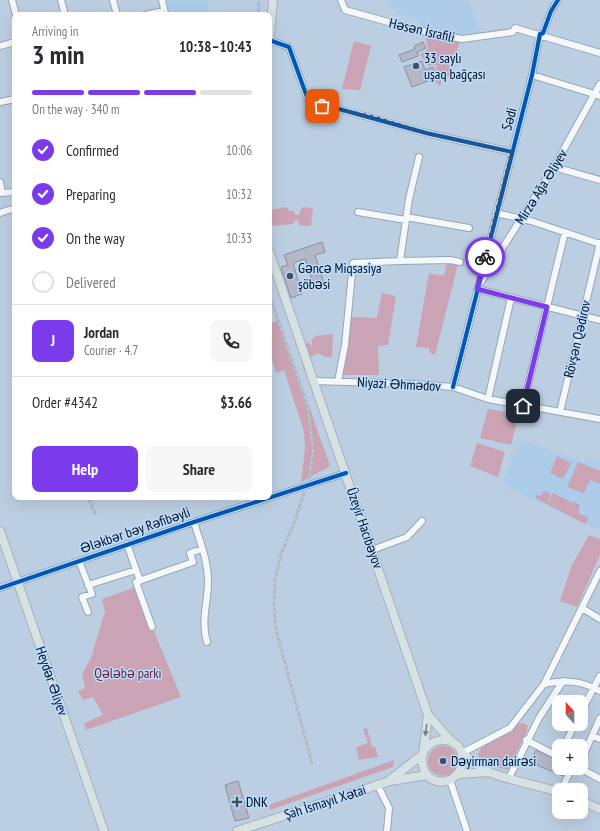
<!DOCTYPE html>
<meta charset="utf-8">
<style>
:root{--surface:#fff;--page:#f7f7f7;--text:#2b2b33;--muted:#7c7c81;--line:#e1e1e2;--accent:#7c3aed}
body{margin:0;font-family:"PT Sans Narrow",sans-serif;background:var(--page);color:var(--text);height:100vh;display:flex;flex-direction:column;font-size:15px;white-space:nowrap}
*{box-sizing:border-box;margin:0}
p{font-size:13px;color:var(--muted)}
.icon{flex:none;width:22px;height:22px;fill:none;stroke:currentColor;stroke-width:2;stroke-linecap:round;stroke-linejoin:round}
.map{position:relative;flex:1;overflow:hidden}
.sheet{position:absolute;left:12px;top:12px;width:260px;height:488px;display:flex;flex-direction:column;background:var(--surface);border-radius:8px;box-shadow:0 4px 16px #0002}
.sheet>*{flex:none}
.needle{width:26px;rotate:339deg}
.buttons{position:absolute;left:552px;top:695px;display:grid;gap:8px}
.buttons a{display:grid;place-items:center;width:36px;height:36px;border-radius:8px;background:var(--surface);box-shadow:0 4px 16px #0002;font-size:20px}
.pin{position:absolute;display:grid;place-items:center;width:34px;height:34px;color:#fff;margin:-17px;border-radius:8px;box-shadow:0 2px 6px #0006}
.courier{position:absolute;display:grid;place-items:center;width:40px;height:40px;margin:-20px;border:3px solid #7c3aed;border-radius:50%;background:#fff;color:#222;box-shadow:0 1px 5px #0007}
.head em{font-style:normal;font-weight:800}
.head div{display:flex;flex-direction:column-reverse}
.head{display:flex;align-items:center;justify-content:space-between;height:68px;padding:0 20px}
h1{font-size:26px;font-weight:800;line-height:30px}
.bar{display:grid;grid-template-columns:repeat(4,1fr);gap:6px 4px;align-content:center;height:48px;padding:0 20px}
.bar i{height:5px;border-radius:3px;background:var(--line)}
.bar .on{background:var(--accent)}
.bar p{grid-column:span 4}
.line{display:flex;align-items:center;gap:10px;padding:0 20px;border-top:1px solid var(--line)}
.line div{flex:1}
.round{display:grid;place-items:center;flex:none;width:42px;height:42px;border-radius:8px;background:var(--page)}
ol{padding:0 20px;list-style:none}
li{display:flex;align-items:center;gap:12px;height:44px}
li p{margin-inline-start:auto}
li .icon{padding:4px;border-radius:50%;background:var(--accent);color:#fff;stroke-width:4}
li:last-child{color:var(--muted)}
li i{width:22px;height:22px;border:2px solid var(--line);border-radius:50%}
.cta{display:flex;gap:8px;margin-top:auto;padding:8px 20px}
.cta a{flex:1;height:46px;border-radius:8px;background:var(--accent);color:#fff;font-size:16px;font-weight:800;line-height:46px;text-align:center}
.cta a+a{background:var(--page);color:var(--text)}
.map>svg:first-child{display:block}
</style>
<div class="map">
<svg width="600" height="831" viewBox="0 0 600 831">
<rect width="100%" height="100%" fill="#bccfe2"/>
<path fill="#adccea" d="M 167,0 L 208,0 L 208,15 L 170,15 Z
M 386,0 L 468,0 L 481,34 L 462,38 L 417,28 L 418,20 L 399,14 Z
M 521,439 L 584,463 L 587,457 L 600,462 L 600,530 L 502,485 L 514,453 L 519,448 Z"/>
<path fill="#caa4b5" d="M 425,34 L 460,41 L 449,77 L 443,75 L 440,86 L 431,77 L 437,74 L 436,65 L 428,66 L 420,54 L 428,49 Z
M 354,41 L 371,46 L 360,90 L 342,89 Z
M 287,207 L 289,211 L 294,211 L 295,215 L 299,215 L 302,207 L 313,208 L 311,226 L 299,225 L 299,221 L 295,220 L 294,224 L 269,226 L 269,210 Z
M 447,263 L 458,264 L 435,355 L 430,353 L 429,348 L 416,347 L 429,273 L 444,276 Z
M 382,293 L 396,296 L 388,345 L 378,346 L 379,375 L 343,375 L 351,317 L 377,318 Z
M 279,320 L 330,466 L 301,482 L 305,448 L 304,432 L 284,370 L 276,373 L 269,351 L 269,324 Z
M 333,334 L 332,357 L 325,357 L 318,353 L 310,357 L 305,345 L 308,342 L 312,346 L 312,339 L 316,336 Z
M 488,409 L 519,414 L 511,445 L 480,438 Z
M 477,443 L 505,452 L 498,477 L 470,466 Z
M 557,456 L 571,463 L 563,479 L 550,473 Z
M 578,462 L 600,471 L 600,484 L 590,480 L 584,493 L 567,487 Z
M 544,491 L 551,494 L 548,501 L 566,511 L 549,501 L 553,493 L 571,502 L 570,505 L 572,502 L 580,504 L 578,513 L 589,518 L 585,524 L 535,498 L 537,495 L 541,496 Z
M 589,535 L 600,539 L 600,555 L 577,607 L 560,601 L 572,565 Z
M 136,587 L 181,697 L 86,730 L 84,723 L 103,715 L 93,697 L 83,700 L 78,691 L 85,688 L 82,674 L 91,658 L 105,611 L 102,599 Z
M 523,723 L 528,726 L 527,731 L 508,770 C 497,767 480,766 478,754 L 481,748 L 517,724 Z
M 367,728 L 372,747 L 375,747 L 378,757 L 359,760 L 356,747 L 368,743 L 363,729 Z
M428 761a15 15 0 1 1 30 0a15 15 0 1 1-30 0Z
M 394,760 L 393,767 L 270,810 L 269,805 Z"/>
<path fill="#b3b7c7" stroke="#8b909f" d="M 423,42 L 426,48 L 417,52 L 418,56 L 402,62 L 399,55 L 415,49 L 414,46 Z
M 422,61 L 425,70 L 433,67 L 436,73 L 427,76 L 428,81 L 412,87 L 404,67 Z
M 322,242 L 325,252 L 315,255 L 325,286 L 315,289 L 305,259 L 293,263 L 302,294 L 291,298 L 281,267 L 288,265 L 284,255 Z
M 536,750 L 559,761 L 559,768 L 567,768 L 563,776 L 530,762 Z
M 238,781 L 249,818 L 235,821 L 225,785 Z"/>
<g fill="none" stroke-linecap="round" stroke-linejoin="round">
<defs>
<path id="minor" d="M 12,0 L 16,15
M 61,0 L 65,15
M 113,0 L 117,15
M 162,0 L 165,13
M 341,0 L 345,10 L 417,30 L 462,39 L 513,32 L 515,28 L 600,53
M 145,15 L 164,11
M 269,40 L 289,47 L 307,97 L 310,101 L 426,133 L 512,152
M 0,46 L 15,42
M 532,75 L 600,96
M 0,102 L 15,99
M 554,167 L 600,180
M 0,182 L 2,193
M 0,193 L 15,192
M 358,212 L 406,220
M 0,213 L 15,208
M 496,213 L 531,221 L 600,244
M 406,217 L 469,228
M 400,261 L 450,260 L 460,262
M 481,282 L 554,167 L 600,84
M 477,289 L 600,320
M 314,381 L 414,384 L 453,387 L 488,399 L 600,419
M 338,381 L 345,345 L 353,263 L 400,261 L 409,199 L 419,157
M 453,387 L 532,75 L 540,34 L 543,33 L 551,11 L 558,0
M 488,399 L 511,298
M 523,406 L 565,232
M 560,412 L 600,243
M 194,522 C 200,542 209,563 208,585 C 207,605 201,623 207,642
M 127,544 L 140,581
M 372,550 L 407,537 L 422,521
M 79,561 L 92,594 L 82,597 L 88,612
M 88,585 L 136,570
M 0,588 L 194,522 L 346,473
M 582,608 L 600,619
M 152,627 L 136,582 L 193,562 L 190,553 L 202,549
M 544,684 C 567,680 579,680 600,691
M 581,712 L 600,676
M 592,736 L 600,739
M 526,740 L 559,757
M 564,746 L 575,724
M 462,753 L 510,728 L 544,684 L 600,571
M 581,757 L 584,754 L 600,718
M 580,768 L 600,779
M 509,778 L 539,718 L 563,681
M 450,780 L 467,831
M 377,784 L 389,808 L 387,831
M 561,790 L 572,768"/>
<path id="major" d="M 269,43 L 273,0
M 269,251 L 428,715
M 0,531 L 104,831
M 462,753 C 468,783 429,793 423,766 C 421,759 422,752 427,747 C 436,738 449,738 458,746 C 460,748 461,752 463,754 C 470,760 482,769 491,773 C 513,781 536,785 559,792
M 459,774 L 489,772
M 390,780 L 423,754 L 428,715 L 452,742
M 581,801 L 600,809
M 237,831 L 390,781 L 427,775"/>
</defs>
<use href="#minor" stroke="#97a6b5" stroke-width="8"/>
<use href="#major" stroke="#a7b0b9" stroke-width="10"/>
<use href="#minor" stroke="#f5f8fb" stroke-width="6"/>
<use href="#major" stroke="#d6e1e3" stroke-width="8"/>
<defs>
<path id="rail" d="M 258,15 L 259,0
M 269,294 L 308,408 L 313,450 L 310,474 L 296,518 L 281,554 L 275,580 L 274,606 L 276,630 L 312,763
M 15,329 L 15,331
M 88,497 L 95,513"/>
</defs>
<use href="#rail" stroke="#b0b5ba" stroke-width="2.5"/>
<use href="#rail" stroke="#b9dcff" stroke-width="1" stroke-dasharray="3" stroke-linecap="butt"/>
<defs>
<path id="cycleway" d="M 269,40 L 289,47 L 307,97 L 310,101 L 426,133 L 512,152
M 453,387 L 532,75 L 540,34 L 543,33 L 551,11 L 558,0
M 0,588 L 194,522 L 346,473"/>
</defs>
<use href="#cycleway" stroke="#b9dcff" stroke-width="6"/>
<use href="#cycleway" stroke="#0057b8" stroke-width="4"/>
</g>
<defs><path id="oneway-solid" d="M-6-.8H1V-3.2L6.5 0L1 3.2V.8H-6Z"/></defs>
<use fill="#778188" href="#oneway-solid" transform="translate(426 730) rotate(98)"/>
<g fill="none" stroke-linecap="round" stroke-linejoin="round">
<path stroke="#44505f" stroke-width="4" stroke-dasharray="0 7.2" d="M 322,106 L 373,117 L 426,133 L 512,152 L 485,257"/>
<path stroke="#7c3aed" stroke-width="5" d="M 485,257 L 477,289 L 547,307 L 523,406"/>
</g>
<g fill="#44505f" stroke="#b9dcff" stroke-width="1.5">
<circle cx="416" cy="66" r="4"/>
<circle cx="290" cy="276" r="4"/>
<circle cx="443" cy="761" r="4"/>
<path d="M235 796h4v4h4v4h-4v4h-4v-4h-4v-4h4z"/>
</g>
<g text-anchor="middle" stroke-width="3" stroke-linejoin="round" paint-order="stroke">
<g font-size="14" fill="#030c18" stroke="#b9dcff">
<text transform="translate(422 30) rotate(13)" y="5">Həsən İsrafili</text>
<text transform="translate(509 119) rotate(-75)" y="5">Sədi</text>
<text transform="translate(541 187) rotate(-58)" y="5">Mirzə Ağa Əliyev</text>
<text transform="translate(577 339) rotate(-77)" y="5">Rövşən Qədirov</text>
<text transform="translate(399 384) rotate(3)" y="5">Niyazi Əhmədov</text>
<text transform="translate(365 528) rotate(71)" y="5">Üzeyir Hacıbəyov</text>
<text transform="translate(135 530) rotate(-19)" y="5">Ələkbər bəy Rəfibəyli</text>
<text transform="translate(52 681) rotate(71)" y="5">Heydər Əliyev</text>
<text transform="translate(325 802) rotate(-18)" y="5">Şah İsmayıl Xətai</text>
</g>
<g font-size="14" fill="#030c18" stroke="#b9dcff" text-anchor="start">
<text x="424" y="63">33 saylı<tspan x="424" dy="16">uşaq bağçası</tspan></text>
<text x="298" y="273">Gəncə Miqsasiya<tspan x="298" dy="16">şöbəsi</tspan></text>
<text x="451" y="766">Dəyirman dairəsi</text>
<text x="246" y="807">DNK</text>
</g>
<g font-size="14" fill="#6b1830" stroke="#b9dcff">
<text x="128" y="678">Qələbə parkı</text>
</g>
</g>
</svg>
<div class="buttons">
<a><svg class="needle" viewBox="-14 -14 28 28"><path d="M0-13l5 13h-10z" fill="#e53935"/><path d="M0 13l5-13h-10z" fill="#7c7c81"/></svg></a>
<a>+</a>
<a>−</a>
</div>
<div class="pin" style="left:322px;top:106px;background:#ea580c"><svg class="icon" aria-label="bag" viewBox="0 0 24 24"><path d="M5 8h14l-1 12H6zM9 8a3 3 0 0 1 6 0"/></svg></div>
<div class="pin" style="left:523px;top:406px;background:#1f2937"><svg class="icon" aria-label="home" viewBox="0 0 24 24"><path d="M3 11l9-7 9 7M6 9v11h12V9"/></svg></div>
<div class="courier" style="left:485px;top:257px"><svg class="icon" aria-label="bike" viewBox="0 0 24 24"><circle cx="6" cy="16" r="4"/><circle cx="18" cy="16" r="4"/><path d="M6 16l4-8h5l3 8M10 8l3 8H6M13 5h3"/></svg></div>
<section class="sheet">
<div class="head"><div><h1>3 min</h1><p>Arriving in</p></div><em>10:38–10:43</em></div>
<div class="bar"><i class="on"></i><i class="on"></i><i class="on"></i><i></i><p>On the way · 340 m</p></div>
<ol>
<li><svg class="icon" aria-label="check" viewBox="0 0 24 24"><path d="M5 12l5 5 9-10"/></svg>Confirmed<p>10:06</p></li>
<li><svg class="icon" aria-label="check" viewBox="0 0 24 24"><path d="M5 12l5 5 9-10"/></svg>Preparing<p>10:32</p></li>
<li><svg class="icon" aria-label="check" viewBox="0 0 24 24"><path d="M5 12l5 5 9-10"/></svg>On the way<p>10:33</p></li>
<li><i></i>Delivered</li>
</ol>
<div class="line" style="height:72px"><b class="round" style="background:var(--accent);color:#fff">J</b><div><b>Jordan</b><p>Courier · 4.7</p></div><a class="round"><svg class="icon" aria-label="phone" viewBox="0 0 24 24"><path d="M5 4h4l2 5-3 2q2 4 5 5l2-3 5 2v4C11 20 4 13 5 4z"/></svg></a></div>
<div class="line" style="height:52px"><div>Order #4342</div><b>$3.66</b></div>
<div class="cta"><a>Help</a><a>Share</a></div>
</section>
</div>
